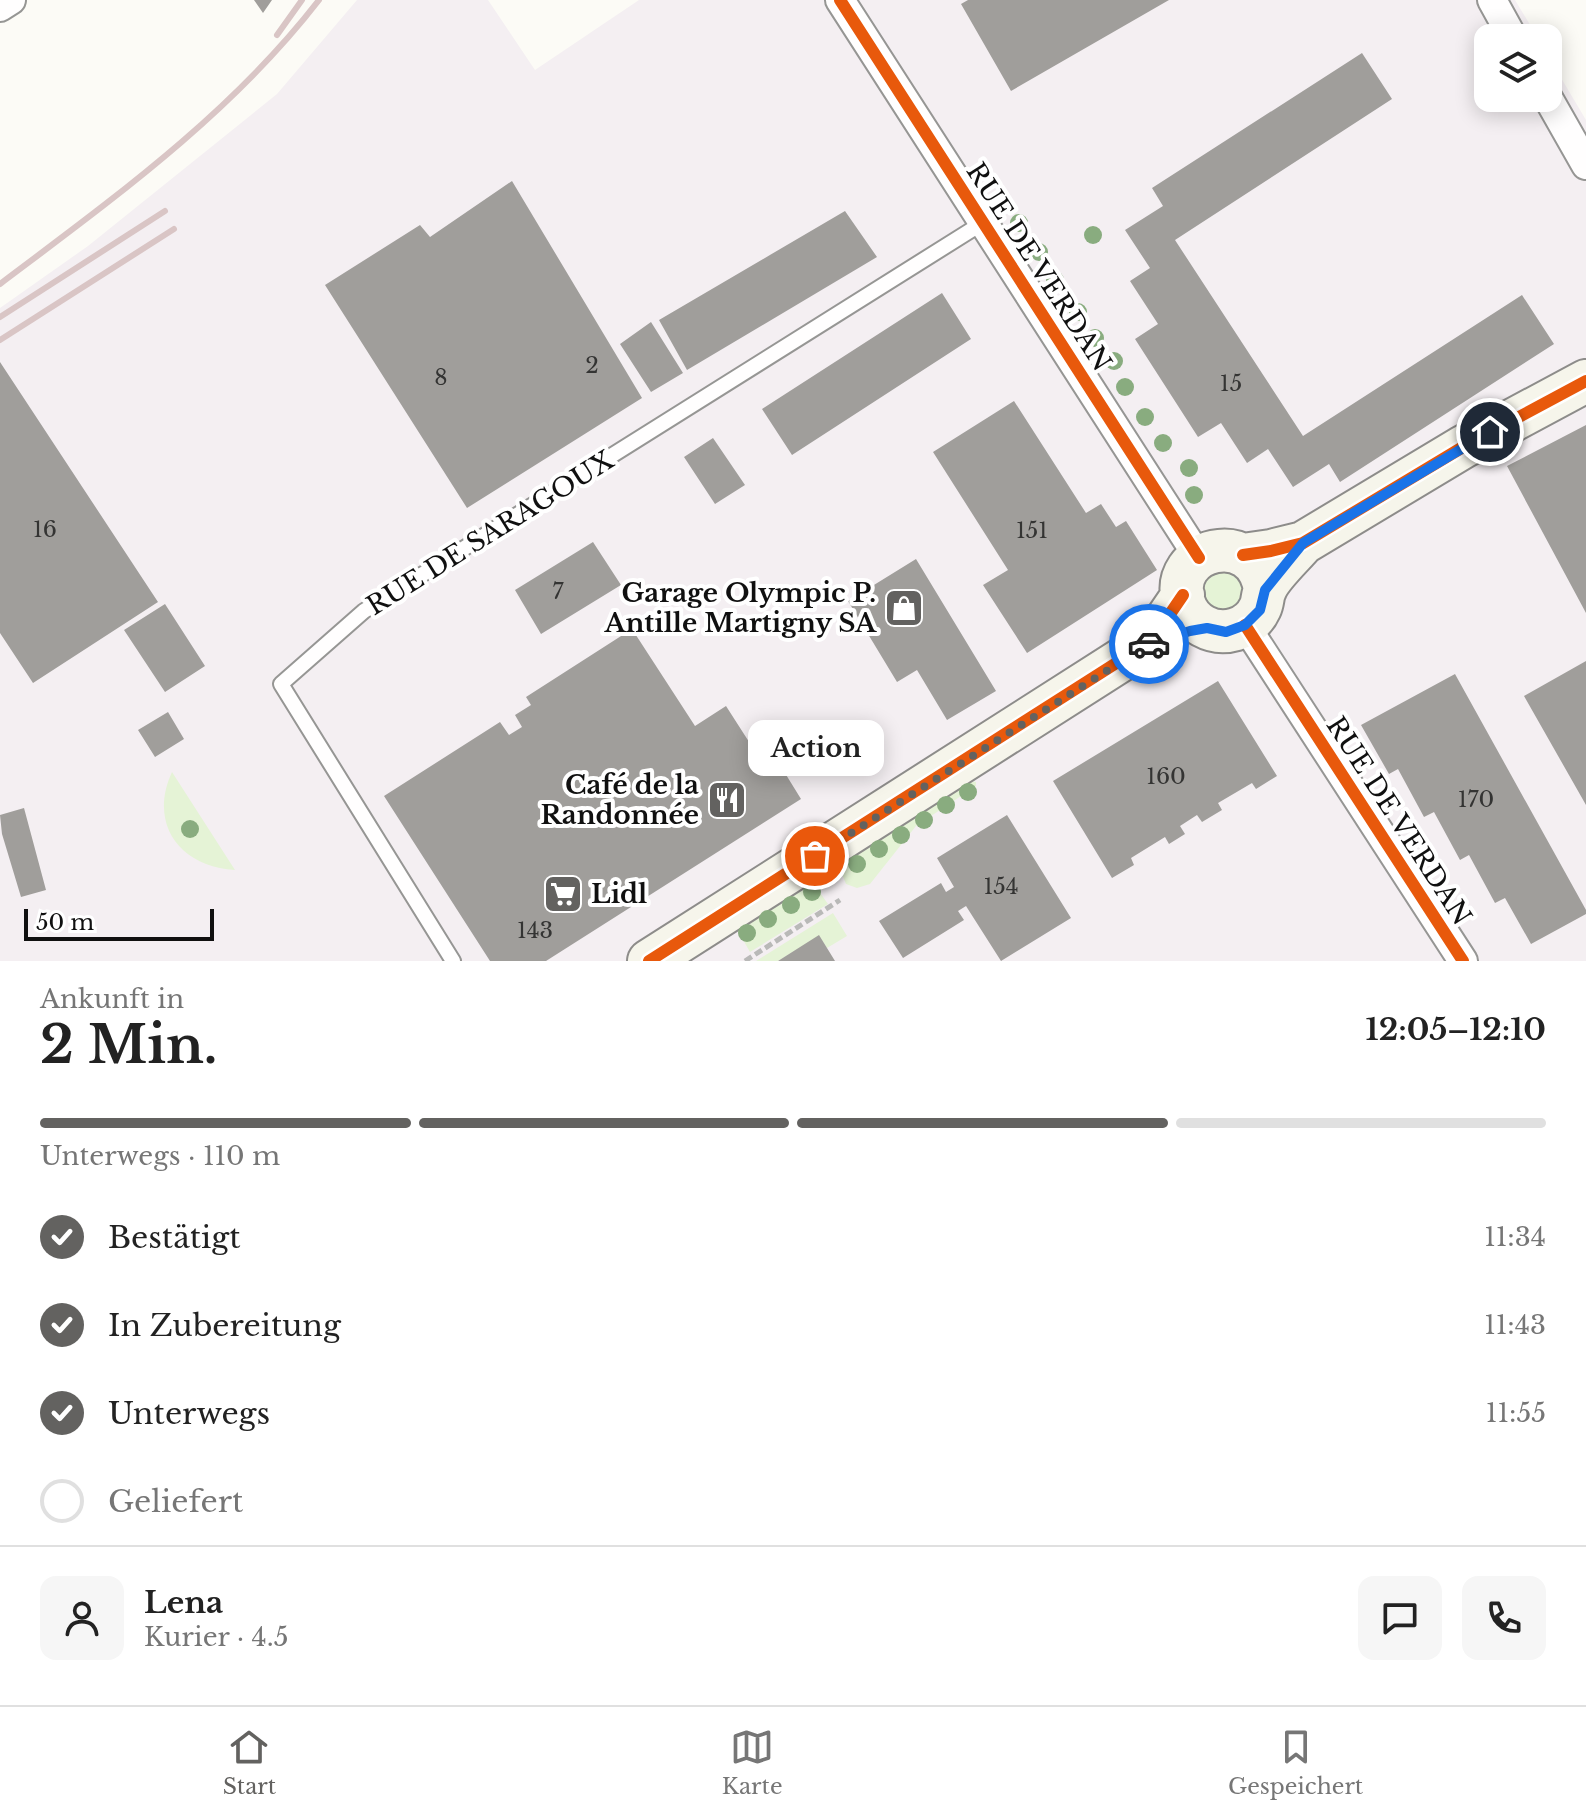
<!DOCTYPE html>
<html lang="de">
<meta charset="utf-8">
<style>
:root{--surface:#fff;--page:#f6f6f6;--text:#222;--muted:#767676;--line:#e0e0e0;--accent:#636260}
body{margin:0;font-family:"Libre Baskerville",serif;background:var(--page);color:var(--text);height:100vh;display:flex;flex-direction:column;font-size:30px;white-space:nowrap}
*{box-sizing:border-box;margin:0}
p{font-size:26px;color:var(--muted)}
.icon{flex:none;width:44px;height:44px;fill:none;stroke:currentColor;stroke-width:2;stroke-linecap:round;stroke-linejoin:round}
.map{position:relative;height:961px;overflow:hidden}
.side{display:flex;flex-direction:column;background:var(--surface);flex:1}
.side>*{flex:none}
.buttons{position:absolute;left:1474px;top:24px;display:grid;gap:16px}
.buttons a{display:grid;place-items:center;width:88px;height:88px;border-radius:16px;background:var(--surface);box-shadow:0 4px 20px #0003;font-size:40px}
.scale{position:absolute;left:24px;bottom:20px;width:190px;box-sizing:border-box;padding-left:8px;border:4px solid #101010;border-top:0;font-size:22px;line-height:28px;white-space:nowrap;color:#101010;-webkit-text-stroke:6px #fff;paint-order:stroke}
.pin{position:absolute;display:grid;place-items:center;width:68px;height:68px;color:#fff;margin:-34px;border:4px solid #fff;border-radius:50%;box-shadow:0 2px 8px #0007}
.courier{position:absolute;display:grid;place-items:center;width:80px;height:80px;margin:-40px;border:6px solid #1a73e8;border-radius:50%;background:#fff;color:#222;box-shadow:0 2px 10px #0007}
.bubble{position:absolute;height:56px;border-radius:16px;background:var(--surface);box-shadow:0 4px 20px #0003;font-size:26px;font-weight:700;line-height:56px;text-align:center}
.summary em{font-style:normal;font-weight:700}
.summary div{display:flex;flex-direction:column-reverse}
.summary{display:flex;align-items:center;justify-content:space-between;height:136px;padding:0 40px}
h1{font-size:52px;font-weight:700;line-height:60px}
.bar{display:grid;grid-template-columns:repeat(4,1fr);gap:12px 8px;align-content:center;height:96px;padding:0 40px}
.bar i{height:10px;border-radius:6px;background:var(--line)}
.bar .active{background:var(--accent)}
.bar p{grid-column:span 4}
.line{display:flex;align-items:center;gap:20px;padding:0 40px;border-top:2px solid var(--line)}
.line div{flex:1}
.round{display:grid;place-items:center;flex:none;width:84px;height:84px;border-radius:16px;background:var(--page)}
ol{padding:0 40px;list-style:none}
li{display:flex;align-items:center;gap:24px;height:88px}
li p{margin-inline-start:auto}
li .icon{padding:8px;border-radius:50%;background:var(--accent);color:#fff;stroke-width:4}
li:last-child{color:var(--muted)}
li i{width:44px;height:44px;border:4px solid var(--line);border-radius:50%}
.tabs{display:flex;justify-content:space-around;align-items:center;height:112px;border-top:2px solid var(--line);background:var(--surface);font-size:22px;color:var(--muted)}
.tabs a{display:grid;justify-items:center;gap:4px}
.tabs .active{color:var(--accent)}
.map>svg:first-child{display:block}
</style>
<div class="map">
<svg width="1586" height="961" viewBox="0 0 1586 961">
<rect width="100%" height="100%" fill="#fcfbf6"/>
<path fill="#f4eff2" d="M 357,0 L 488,0 L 535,70 L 639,0 L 1515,0 L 1538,38 L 1488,38 L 1488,98 L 1548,98 L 1548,56 L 1586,120 L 1586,961 L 0,961 L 0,308 L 88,246 L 277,94 Z"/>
<path fill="#e5f3d6" d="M 1224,568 L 1239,576 C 1250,608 1226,623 1202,598 L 1203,579 Z
M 172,772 L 235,870 C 180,867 148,824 172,772 Z
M 971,781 L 976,782 L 976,786 L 916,826 L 870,884 L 857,888 L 846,884 L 842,874 L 846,862 Z
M 813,883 L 828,904 L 750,952 L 738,931 Z
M 833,913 L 847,936 L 827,948 L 819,936 L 778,961 L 756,961 Z"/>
<path fill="#a09e9b" d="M 254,0 L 272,0 L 263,13 Z
M 968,0 L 1169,0 L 1011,91 L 961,4 Z
M 1362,53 L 1392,99 L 1175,240 L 1303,436 L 1522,295 L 1554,344 L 1340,482 L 1329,464 L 1293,487 L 1268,449 L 1247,463 L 1221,423 L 1198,437 L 1135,339 L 1158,324 L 1130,281 L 1150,268 L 1125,230 L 1163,206 L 1152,188 Z
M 512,181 L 642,398 L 467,508 L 325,285 L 420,225 L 430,237 Z
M 845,211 L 877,257 L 687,370 L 659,320 Z
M 942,293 L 971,339 L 792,455 L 762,409 Z
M 651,322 L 683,373 L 651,392 L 620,344 Z
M 0,362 L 158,602 L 33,683 L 0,633 Z
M 1014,401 L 1086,513 L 1101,504 L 1116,527 L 1126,521 L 1157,570 L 1027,653 L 983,585 L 1008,570 L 933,452 Z
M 1586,425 L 1586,613 L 1507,466 Z
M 713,438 L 745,485 L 715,504 L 684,457 Z
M 593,542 L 621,585 L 541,634 L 515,590 Z
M 916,559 L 996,691 L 947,720 L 917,670 L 897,682 L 848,601 Z
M 165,604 L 205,666 L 165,692 L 124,630 Z
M 632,629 L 695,726 L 726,706 L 769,773 L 780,765 L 801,799 L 546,961 L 490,961 L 384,796 L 500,722 L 509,735 L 522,727 L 515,715 L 531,705 L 526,697 Z
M 1586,661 L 1586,805 L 1524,696 Z
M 1455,674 L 1586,910 L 1586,914 L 1531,944 L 1505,898 L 1495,903 L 1469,855 L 1460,860 L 1434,812 L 1424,817 L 1398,769 L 1389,774 L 1361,725 Z
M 1218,681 L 1277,776 L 1256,789 L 1252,783 L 1218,803 L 1222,810 L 1202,822 L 1197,815 L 1180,826 L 1185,834 L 1169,844 L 1165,837 L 1131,858 L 1134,865 L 1112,878 L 1053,781 Z
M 168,712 L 184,739 L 155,757 L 138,730 Z
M 24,808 L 46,890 L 21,897 L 2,834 L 0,815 Z
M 1007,815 L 1071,918 L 1001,961 L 966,906 L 958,911 L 964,920 L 903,958 L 879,921 L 941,883 L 946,892 L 954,887 L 937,858 Z
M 819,935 L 835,961 L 778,961 Z"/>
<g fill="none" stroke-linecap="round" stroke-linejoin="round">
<defs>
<path id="lane" d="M 453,961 L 281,684 L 364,611 L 984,222"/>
<path id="street" d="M 840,0 L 1199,558
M 1492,0 L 1513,38
M 0,7 L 11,0
M 1548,98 L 1586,165
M 1245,625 L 1463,961"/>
<path id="secondary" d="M 1243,555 L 1271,551 L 1303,543 L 1463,447 L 1586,381
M 1265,590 C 1256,525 1166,548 1184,603 C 1187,613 1194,621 1203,626 C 1223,637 1250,630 1260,608 C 1263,602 1262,596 1265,590 C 1270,576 1293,555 1303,543
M 649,961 L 1143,646 L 1168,617 L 1183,595"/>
</defs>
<use href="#lane" stroke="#969694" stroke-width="18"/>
<use href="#street" stroke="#969694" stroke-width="32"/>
<use href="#secondary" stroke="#8d8c8a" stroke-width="46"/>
<path stroke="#b9b9b8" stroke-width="5" stroke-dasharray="8 4" stroke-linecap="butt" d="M 745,961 L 840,900"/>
<use href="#lane" stroke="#fffefe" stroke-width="14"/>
<use href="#street" stroke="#fffefe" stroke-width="28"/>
<use href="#secondary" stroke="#f6f5eb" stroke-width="42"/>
<path stroke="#d9c5c5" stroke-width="6" d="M 277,35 L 302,0
M 0,284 C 114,198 231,114 319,0
M 0,317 L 165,211
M 0,340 L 174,229"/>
<defs>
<path id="cycleway" d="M 840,0 L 1199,558
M 1243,555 L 1271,551 L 1303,543 L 1463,447 L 1586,381
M 1245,625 L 1463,961
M 649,961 L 1143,646 L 1168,617 L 1183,595"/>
</defs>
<use href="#cycleway" stroke="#fff" stroke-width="17"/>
<use href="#cycleway" stroke="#e8590c" stroke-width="12"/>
</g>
<g fill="#89ac7f">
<circle cx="1019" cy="223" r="9"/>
<circle cx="1093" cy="235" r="9"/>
<circle cx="1039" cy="252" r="9"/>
<circle cx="1055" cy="280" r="9"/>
<circle cx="1078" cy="312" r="9"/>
<circle cx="1095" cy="338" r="9"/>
<circle cx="1114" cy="361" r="9"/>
<circle cx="1125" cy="387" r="9"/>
<circle cx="1145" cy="417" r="9"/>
<circle cx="1163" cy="443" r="9"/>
<circle cx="1189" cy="468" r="9"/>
<circle cx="1194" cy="495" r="9"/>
<circle cx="968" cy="792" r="9"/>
<circle cx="946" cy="805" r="9"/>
<circle cx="924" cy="820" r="9"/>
<circle cx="190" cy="829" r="9"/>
<circle cx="901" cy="835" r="9"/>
<circle cx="879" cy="849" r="9"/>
<circle cx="857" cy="864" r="9"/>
<circle cx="812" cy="892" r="9"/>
<circle cx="791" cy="905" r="9"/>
<circle cx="768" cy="919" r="9"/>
<circle cx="747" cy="933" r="9"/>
</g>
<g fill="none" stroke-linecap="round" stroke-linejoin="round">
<path stroke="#636260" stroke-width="8" stroke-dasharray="0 14.4" d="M 815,856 L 1149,644"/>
<path stroke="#1a73e8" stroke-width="10" d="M 1149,644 L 1190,631 L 1207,628 L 1226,632 L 1245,625 L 1260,610 L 1265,590 L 1303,543 L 1490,432"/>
</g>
<defs>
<symbol id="shop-square" viewBox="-11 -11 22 22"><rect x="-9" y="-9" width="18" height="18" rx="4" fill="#636260" stroke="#fff"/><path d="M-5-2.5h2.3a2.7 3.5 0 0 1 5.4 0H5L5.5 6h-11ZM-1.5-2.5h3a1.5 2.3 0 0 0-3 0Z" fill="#fff"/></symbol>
<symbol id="restaurant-square" viewBox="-11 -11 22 22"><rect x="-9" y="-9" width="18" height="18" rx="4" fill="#636260" stroke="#fff"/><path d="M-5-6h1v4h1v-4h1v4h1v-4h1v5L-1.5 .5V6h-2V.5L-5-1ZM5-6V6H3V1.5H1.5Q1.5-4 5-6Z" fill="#fff"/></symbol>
<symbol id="supermarket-square" viewBox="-11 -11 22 22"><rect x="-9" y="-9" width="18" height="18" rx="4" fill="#636260" stroke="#fff"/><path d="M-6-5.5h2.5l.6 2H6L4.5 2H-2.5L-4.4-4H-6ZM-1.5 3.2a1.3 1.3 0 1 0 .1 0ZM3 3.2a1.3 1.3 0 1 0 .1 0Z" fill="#fff"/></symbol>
</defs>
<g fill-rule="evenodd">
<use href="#shop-square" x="882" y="586" width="44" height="44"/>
<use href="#restaurant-square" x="705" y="778" width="44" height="44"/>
<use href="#supermarket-square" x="541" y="872" width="44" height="44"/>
</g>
<g text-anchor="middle" stroke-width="8" stroke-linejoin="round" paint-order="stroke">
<g font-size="22" fill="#343433">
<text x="592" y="373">2</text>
<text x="441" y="385">8</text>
<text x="1231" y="391">15</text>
<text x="45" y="537">16</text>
<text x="1032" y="538">151</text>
<text x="558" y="599">7</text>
<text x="1166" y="784">160</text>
<text x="1476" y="807">170</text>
<text x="1001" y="894">154</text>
<text x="535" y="938">143</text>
</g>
<g font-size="26" fill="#101010" stroke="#fff">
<text transform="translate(1039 267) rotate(57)" y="9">RUE DE VERDAN</text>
<text transform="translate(490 533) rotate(-32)" y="9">RUE DE SARAGOUX</text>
<text transform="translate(1399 821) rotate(57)" y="9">RUE DE VERDAN</text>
</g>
<g font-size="26" font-weight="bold" fill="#101010" stroke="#fff" text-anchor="end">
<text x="876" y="602">Garage Olympic P.<tspan x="876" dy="30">Antille Martigny SA</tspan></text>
<text x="699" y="794">Café de la<tspan x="699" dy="30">Randonnée</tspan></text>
<text x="591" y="903" text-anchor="start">Lidl</text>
</g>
</g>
</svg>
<div class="buttons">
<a><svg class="icon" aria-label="layers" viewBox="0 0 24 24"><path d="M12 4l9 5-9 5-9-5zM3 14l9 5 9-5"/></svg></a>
</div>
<div class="scale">50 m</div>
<div class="pin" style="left:815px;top:856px;background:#ea580c"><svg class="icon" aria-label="bag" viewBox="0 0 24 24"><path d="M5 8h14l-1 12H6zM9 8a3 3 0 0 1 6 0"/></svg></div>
<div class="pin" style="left:1490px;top:432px;background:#1f2937"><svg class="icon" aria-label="home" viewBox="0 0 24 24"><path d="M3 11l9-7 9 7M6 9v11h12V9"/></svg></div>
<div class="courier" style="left:1149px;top:644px"><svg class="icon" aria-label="car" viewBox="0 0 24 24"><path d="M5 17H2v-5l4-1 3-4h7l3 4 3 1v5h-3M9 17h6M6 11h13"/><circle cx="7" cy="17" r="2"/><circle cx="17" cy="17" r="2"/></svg></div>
<div class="bubble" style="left:748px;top:720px;width:136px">Action</div>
</div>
<section class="side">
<div class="summary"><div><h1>2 Min.</h1><p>Ankunft in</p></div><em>12:05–12:10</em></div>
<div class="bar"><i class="active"></i><i class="active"></i><i class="active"></i><i></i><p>Unterwegs · 110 m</p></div>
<ol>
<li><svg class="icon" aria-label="check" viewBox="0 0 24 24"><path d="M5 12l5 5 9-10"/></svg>Bestätigt<p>11:34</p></li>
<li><svg class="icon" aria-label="check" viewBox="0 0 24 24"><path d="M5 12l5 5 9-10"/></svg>In Zubereitung<p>11:43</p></li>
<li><svg class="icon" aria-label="check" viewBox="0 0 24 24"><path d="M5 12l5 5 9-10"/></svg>Unterwegs<p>11:55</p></li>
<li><i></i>Geliefert</li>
</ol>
<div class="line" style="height:144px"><a class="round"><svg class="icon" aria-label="person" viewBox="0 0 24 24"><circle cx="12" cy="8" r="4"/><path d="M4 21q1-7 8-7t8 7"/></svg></a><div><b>Lena</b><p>Kurier · 4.5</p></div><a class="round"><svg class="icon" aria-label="chat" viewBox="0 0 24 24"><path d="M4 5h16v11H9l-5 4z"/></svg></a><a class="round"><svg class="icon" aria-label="phone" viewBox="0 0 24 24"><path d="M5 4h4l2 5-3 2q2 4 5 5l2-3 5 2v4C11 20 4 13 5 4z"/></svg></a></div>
</section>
<nav class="tabs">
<a class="active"><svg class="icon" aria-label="home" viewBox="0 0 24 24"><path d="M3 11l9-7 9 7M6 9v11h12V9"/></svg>Start</a>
<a><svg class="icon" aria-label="map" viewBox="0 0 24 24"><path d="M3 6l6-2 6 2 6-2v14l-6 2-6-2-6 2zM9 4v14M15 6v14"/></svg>Karte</a>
<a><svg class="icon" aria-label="saved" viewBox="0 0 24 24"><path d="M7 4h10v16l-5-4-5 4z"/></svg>Gespeichert</a>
</nav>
